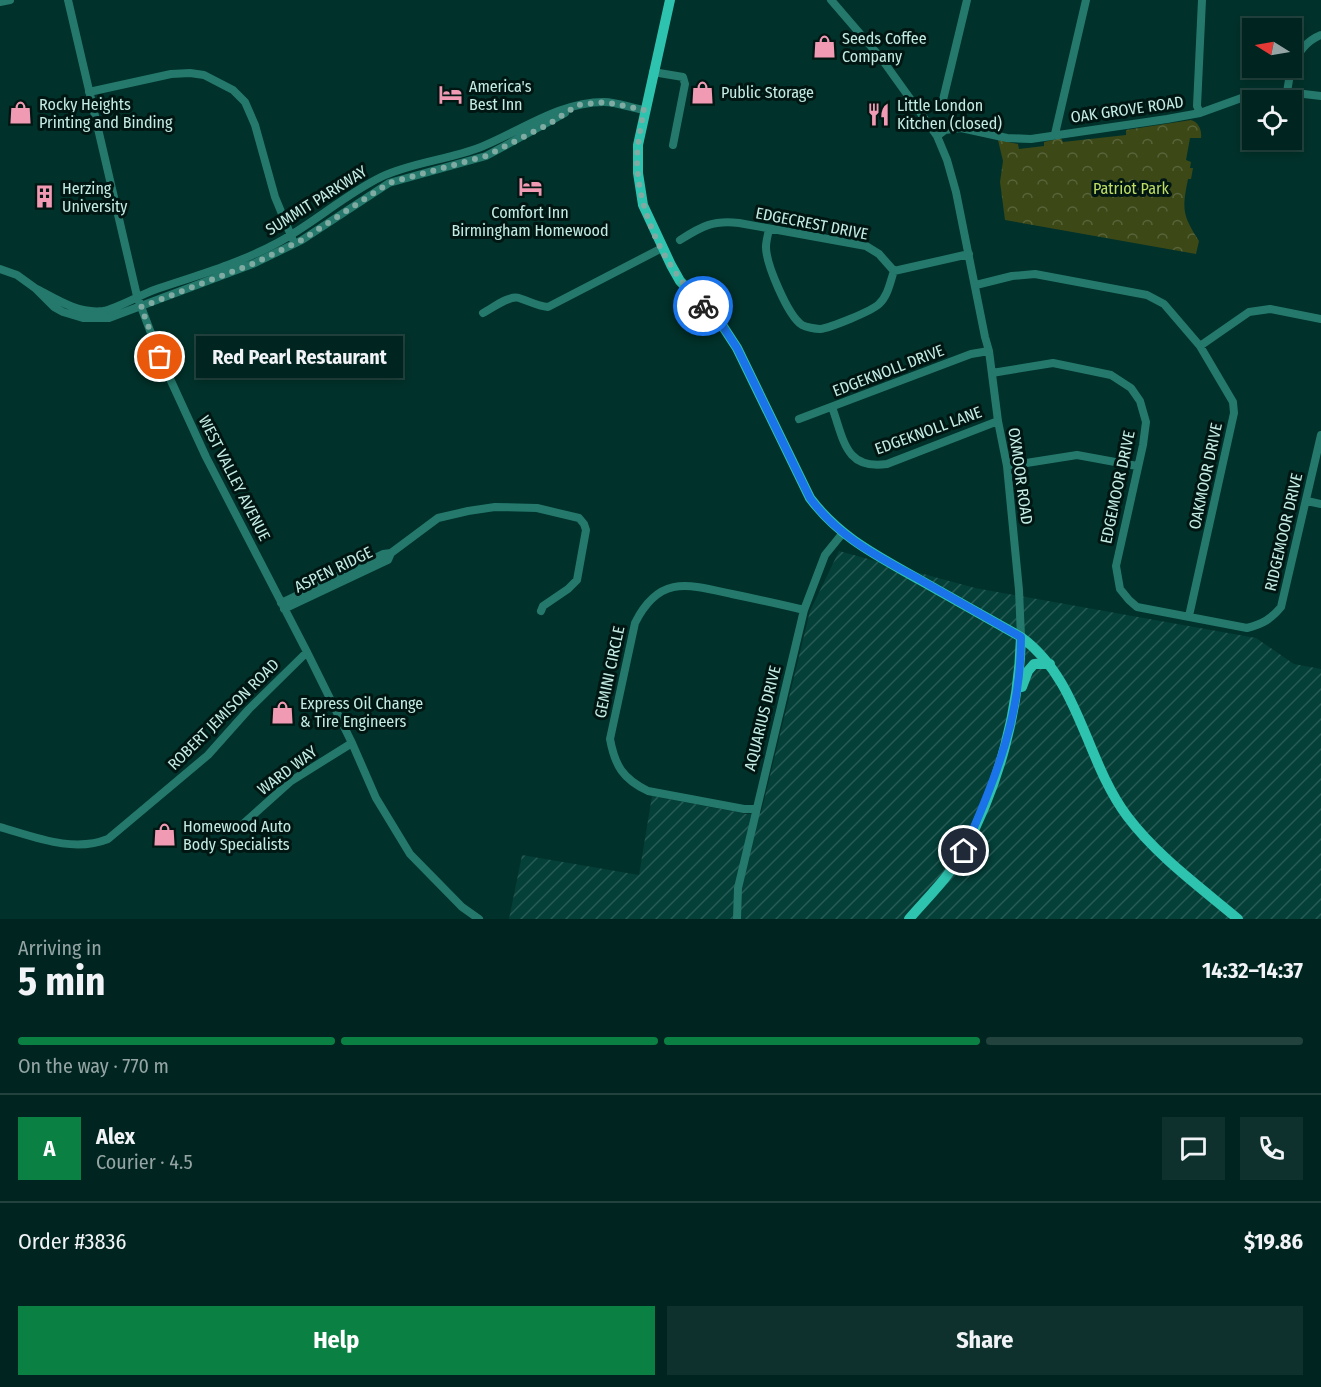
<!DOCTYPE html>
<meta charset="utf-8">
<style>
:root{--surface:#002520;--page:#0e312d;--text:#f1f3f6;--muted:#95a5a5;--line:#22423e;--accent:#0b8043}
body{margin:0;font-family:"Fira Sans Condensed",sans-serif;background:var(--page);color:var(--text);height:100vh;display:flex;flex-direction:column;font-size:22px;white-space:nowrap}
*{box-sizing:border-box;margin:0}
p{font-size:20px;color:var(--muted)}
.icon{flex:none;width:33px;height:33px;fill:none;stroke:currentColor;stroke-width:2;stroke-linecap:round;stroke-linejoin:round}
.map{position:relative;height:919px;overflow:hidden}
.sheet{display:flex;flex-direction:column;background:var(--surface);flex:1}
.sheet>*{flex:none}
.needle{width:39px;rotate:281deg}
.controls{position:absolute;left:1242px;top:18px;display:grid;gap:12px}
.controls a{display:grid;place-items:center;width:60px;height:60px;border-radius:0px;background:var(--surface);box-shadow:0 3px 9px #0003,0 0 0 2px var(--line);font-size:30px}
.pin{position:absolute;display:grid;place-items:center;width:51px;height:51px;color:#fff;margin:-26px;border:3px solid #fff;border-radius:50%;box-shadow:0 2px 6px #0007}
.courier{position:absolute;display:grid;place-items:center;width:60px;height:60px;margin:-30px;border:4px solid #1a73e8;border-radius:50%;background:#fff;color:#222;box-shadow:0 2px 8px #0007}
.bubble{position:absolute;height:42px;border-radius:0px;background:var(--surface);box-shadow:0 3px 9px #0003,0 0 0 2px var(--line);font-size:20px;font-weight:700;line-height:42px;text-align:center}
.overview em{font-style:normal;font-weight:700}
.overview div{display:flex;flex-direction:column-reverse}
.overview{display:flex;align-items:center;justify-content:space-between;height:102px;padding:0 18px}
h1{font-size:39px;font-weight:700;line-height:45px}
.bar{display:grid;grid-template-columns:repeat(4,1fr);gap:9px 6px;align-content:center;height:72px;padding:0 18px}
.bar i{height:8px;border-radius:4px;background:var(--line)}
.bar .active{background:var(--accent)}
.bar p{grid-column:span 4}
.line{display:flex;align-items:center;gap:15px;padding:0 18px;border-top:2px solid var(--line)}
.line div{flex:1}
.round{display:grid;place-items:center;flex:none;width:63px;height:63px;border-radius:0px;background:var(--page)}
.action{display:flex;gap:12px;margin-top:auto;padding:12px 18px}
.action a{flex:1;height:69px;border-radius:0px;background:var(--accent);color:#fff;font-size:24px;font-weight:700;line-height:69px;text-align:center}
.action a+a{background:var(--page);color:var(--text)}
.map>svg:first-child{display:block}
</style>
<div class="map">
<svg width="1321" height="919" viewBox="0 0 1321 919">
<defs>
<pattern id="industrial-furrows" width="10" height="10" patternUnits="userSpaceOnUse" patternTransform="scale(1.5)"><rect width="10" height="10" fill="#043f38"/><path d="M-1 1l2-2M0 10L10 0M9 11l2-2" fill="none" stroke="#275b55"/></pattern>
<pattern id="forest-crowns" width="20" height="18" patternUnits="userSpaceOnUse" patternTransform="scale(1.5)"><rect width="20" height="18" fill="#3d4817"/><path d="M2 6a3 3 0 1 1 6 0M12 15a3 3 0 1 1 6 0" fill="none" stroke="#576339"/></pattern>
</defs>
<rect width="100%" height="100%" fill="#00312a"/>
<path fill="url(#industrial-furrows)" d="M 839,551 L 975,588 L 1256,638 L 1294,664 L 1321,669 L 1321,919 L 509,919 L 522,855 L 639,875 L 652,796 L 747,814 L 761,813 L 810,611 Z"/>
<path fill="url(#forest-crowns)" d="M 1191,120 C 1199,122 1202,131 1201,138 L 1190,138 L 1186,160 L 1191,162 L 1190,168 L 1193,168 L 1191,179 L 1188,179 C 1182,209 1182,215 1199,241 L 1196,254 L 1005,220 L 1000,182 L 1003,161 L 998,140 L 1018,144 L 1019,149 L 1044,146 L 1044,142 L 1061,138 L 1063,142 L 1126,135 L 1126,130 Z"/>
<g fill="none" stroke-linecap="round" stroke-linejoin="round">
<path stroke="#24796c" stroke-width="8" d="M 68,0 L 137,296 L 160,357 L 206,457 L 307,652 L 352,743 L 376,798 L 410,854 L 462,907 L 479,919
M 831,0 L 881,58 L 937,136 L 947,160 L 956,192 L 985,337 L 989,351 L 998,421 L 1007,466 L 1019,590 L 1021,637
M 0,2 L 10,0
M 1292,66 C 1299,52 1306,41 1321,35
M 653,72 L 683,77 L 685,84 L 673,145
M 89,92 L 171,74 L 190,73 L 204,75 L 233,90 L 245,102 L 255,125 L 275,197 L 292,238
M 1287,92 L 1291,68
M 942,104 L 967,0
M 1200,113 L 1197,106 L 1202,0
M 1055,134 L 1086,0
M 937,136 L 945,130 L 961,128 L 1007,138 L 1031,139 L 1167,119 L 1200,113 L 1258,92 L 1287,92 L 1321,96
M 769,229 C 768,235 766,241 766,247 C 766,264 788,316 802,325 C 806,327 815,329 820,329 C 830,328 872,311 879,304 C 888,296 890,282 894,271
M 680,240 C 702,226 713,220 739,223 L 866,246 L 879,254 L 894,271
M 0,269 L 17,275 L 35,288 L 54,307 L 63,312 L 83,318 L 109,318 L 255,263 L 302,240 L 389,183 L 486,156 L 565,113
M 894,271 L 969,254
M 976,285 L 1012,276 L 1035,274 L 1147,295 L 1164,304 L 1200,346 L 1233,402 L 1234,413 L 1189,616
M 35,288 C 56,299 78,314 103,311 C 116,309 140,295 154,290 C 195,276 238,264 277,243 C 313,224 344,195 381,177 C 413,162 448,160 481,147 C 521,131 559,102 604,102 C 617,102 631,108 644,110
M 483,313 C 493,308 509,295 519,298 C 529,301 537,306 548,307 L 662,248
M 1200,346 L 1249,312 L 1270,309 L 1321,319
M 992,373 L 1053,363 L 1111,375 L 1131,388 L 1140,401 L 1146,422 L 1143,445 L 1116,566 L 1120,589 L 1129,600 L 1137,607 L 1247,628 C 1263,624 1271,619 1281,607 L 1321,435
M 832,407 C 844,440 845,470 887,464 L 998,421
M 799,419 L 971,354 L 989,351
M 1007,466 L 1077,455 L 1137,466
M 1307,501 L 1321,504
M 281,603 L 383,554 L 391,553
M 284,609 L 388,560 L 391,553 L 438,518 L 468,511 L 495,507 L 537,508 L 579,518 L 584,524 L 586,530 L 577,580 L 568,589 L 543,606 L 541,611
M 755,809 L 744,809 L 648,791 C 623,779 615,766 610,739 L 635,623 C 659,575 687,584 732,594 C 756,599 780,604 804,610
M 243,824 L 291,781 L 352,743
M 0,827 C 35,837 73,853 108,839 L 208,755 L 249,709 L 307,652
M 737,919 L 738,888 L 804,610 L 825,555 L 842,534"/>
<path stroke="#2dc3af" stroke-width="10" d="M 670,0 L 638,145 L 638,173 L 643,205 L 671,265 L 680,281 L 722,325 L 737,348 L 810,498 C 840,538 878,556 920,580 C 954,599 987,618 1021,637 C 1080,680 1085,760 1127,816 C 1157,856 1200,887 1238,919
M 1022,687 L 1028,671 L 1034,664 L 1050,664
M 909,919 C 928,897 950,876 964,850 C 999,785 1019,711 1021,637"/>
</g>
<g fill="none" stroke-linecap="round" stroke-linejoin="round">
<path stroke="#7faba3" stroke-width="6" stroke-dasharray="0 10.8" d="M 160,357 L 141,307 L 255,263 L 302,240 L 389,183 L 486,156 L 549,124 L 578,105 L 605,102 L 644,110 C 640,131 635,153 638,175 C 643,223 669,272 703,306"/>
<path stroke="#1a73e8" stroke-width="8" d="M 703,306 L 722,325 L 737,348 L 810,498 C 840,539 881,558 924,582 C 957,601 989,619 1021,637 C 1021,719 995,778 964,851"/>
</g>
<defs>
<symbol id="shop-bare" viewBox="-9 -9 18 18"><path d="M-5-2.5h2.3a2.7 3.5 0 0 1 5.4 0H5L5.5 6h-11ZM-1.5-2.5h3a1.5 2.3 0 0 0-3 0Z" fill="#f19ab3" stroke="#001612" stroke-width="2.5" paint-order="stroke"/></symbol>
<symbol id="hotel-bare" viewBox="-9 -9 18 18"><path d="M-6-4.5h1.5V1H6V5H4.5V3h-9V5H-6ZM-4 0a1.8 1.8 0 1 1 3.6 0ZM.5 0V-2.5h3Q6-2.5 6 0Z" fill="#f19ab3" stroke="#001612" stroke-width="2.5" paint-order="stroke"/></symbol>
<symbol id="restaurant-bare" viewBox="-9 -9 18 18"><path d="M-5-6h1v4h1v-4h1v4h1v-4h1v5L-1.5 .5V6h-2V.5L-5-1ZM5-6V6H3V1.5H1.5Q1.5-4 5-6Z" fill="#f19ab3" stroke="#001612" stroke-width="2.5" paint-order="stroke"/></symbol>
<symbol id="building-bare" viewBox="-9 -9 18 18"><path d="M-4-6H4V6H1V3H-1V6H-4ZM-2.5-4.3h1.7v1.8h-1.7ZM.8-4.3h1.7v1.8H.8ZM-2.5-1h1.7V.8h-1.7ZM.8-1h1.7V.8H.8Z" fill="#f19ab3" stroke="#001612" stroke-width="2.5" paint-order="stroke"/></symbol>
</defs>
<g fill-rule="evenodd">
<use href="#shop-bare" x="808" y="30" width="33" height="33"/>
<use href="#shop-bare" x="686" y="76" width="33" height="33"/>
<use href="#hotel-bare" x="434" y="78" width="33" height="33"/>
<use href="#shop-bare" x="4" y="96" width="33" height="33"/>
<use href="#restaurant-bare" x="862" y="98" width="33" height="33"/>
<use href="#hotel-bare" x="514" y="170" width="33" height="33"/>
<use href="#building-bare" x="28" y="180" width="33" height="33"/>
<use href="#shop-bare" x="266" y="696" width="33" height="33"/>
<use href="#shop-bare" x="148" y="818" width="33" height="33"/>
</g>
<g text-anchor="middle" stroke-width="6" stroke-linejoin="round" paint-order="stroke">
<g font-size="16" fill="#c4ece4" stroke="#001612" text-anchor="start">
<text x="842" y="44">Seeds Coffee<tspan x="842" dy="18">Company</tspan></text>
<text x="469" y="92">America's<tspan x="469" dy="18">Best Inn</tspan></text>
<text x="721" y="98">Public Storage</text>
<text x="39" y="110">Rocky Heights<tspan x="39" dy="18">Printing and Binding</tspan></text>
<text x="897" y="111">Little London<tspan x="897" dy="18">Kitchen (closed)</tspan></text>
<text x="62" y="194">Herzing<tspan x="62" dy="18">University</tspan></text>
<text x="530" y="218" text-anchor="middle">Comfort Inn<tspan x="530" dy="18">Birmingham Homewood</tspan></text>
<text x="300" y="709">Express Oil Change<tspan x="300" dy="18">&amp; Tire Engineers</tspan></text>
<text x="183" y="832">Homewood Auto<tspan x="183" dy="18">Body Specialists</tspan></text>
</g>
<g font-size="16" fill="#c4ece4" stroke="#001612">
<text transform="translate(1127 109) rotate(-8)" y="6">OAK GROVE ROAD</text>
<text transform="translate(316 200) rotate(-32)" y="6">SUMMIT PARKWAY</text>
<text transform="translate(812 223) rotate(11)" y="6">EDGECREST DRIVE</text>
<text transform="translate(888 370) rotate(-21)" y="6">EDGEKNOLL DRIVE</text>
<text transform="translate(928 430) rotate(-20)" y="6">EDGEKNOLL LANE</text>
<text transform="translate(1021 476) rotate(82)" y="6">OXMOOR ROAD</text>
<text transform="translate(1205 476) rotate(-78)" y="6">OAKMOOR DRIVE</text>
<text transform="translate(235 478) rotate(63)" y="6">WEST VALLEY AVENUE</text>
<text transform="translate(1117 487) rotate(-78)" y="6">EDGEMOOR DRIVE</text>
<text transform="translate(1283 532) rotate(-77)" y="6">RIDGEMOOR DRIVE</text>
<text transform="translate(333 569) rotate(-26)" y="6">ASPEN RIDGE</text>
<text transform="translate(609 672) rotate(-78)" y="6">GEMINI CIRCLE</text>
<text transform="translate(223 714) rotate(-45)" y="6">ROBERT JEMISON ROAD</text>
<text transform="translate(762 718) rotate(-76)" y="6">AQUARIUS DRIVE</text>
<text transform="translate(287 770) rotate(-37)" y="6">WARD WAY</text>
</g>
<g font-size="16" fill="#c1de64" stroke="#001612">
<text x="1131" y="194">Patriot Park</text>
</g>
</g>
</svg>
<div class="controls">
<a><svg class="needle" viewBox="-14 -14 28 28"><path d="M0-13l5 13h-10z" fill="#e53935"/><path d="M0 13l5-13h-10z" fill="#95a5a5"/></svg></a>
<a><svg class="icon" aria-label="locate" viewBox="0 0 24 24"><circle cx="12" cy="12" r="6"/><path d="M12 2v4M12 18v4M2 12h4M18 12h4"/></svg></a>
</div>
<div class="pin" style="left:160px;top:357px;background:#ea580c"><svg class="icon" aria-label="bag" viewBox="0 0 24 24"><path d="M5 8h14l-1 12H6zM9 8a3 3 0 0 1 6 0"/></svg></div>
<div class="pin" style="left:964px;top:851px;background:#1f2937"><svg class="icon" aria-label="home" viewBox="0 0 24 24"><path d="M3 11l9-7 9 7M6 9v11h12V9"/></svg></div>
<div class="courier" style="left:703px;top:306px"><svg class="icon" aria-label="bike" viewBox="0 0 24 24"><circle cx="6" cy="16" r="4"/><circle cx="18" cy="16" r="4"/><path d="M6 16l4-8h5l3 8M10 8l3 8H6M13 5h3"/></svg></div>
<div class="bubble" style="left:196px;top:336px;width:207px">Red Pearl Restaurant</div>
</div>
<section class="sheet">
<div class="overview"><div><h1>5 min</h1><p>Arriving in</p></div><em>14:32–14:37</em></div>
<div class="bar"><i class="active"></i><i class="active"></i><i class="active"></i><i></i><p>On the way · 770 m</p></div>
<div class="line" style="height:108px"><b class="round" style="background:var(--accent);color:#fff">A</b><div><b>Alex</b><p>Courier · 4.5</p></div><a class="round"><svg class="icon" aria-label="chat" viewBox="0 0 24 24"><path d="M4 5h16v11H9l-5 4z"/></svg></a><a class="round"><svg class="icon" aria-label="phone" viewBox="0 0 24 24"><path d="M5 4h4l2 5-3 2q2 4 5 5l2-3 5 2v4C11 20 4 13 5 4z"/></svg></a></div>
<div class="line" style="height:78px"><div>Order #3836</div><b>$19.86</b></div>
<div class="action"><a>Help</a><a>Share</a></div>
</section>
